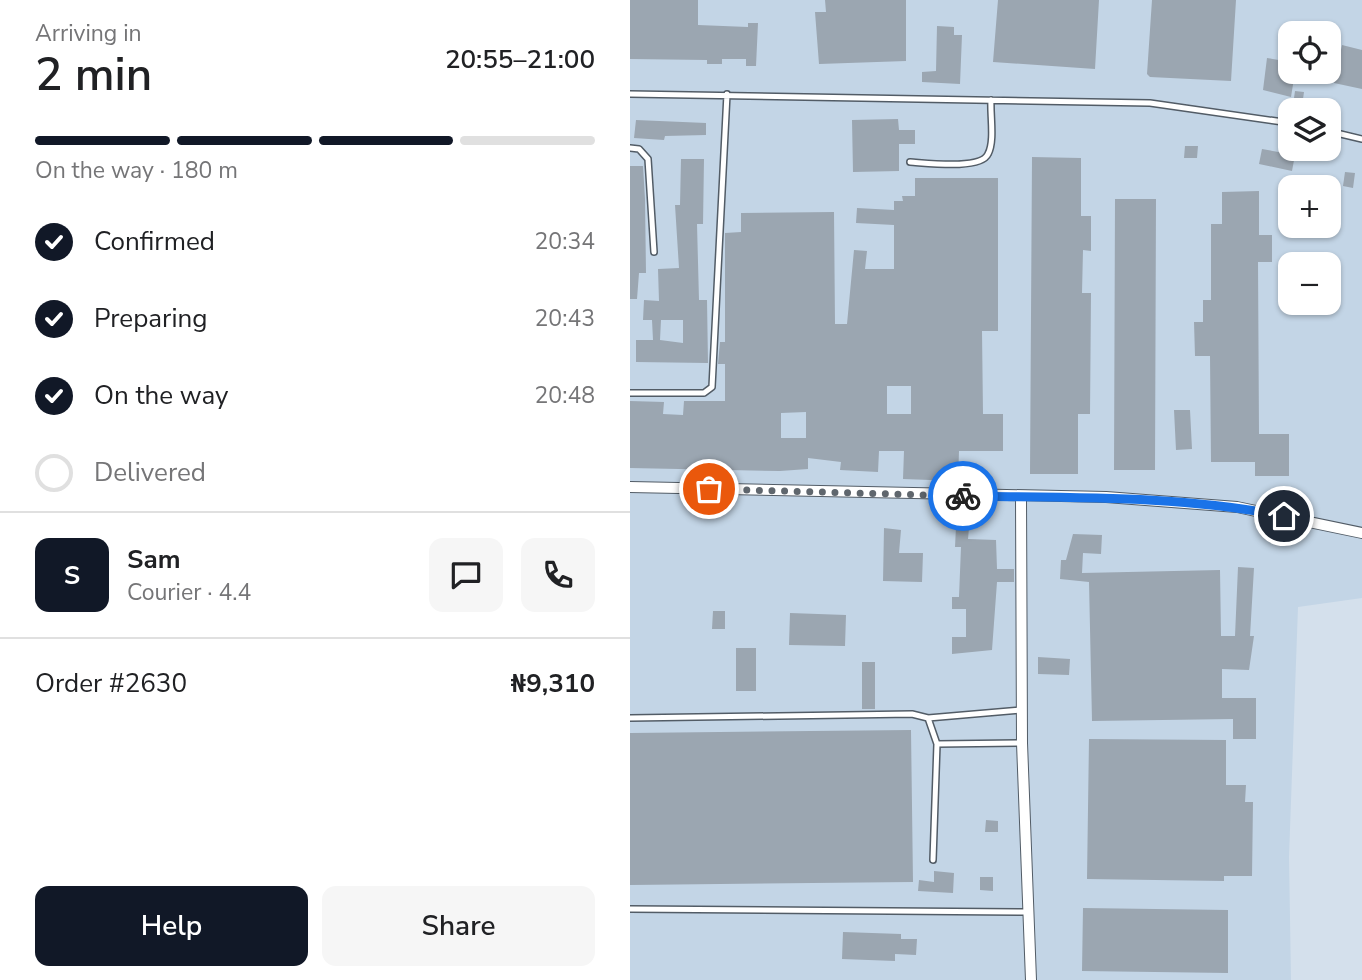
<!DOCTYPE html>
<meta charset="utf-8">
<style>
:root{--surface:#fff;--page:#f6f6f6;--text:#202124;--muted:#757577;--line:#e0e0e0;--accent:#111827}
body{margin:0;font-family:"Nunito Sans",sans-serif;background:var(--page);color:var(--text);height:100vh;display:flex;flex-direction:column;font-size:26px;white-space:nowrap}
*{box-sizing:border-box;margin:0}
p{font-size:23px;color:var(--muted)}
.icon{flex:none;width:38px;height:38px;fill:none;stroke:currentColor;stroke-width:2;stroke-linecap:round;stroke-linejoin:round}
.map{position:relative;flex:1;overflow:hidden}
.panel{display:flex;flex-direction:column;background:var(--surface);width:630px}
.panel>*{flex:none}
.fabs{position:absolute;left:648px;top:21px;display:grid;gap:14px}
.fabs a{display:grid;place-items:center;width:63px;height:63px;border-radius:14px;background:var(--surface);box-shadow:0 2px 5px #0004;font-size:35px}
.pin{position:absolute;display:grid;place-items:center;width:60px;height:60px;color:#fff;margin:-30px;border:4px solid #fff;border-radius:50%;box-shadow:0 2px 7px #0007}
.courier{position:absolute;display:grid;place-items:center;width:70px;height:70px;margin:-35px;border:5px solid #1a73e8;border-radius:50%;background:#fff;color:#222;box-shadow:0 2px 9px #0007}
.summary em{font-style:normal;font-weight:600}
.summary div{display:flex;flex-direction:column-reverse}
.summary{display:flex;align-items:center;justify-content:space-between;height:119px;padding:0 35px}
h1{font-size:46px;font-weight:600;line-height:52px}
.bar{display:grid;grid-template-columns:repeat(4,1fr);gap:10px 7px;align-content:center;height:84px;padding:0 35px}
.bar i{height:9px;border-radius:5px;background:var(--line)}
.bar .selected{background:var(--accent)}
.bar p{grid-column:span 4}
.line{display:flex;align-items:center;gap:18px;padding:0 35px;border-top:2px solid var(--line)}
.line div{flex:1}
.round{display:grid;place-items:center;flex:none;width:74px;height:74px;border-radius:14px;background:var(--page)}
ol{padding:0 35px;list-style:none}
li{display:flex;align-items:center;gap:21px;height:77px}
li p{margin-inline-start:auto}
li .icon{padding:7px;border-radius:50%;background:var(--accent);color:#fff;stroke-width:4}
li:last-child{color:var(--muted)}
li i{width:38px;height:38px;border:4px solid var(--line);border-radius:50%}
.primary-button{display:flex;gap:14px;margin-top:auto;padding:14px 35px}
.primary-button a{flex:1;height:80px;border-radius:14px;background:var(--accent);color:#fff;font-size:28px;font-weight:600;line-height:80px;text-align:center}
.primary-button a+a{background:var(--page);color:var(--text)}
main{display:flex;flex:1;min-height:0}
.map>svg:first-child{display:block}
</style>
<main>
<section class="panel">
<div class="summary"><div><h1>2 min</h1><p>Arriving in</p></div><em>20:55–21:00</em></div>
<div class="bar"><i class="selected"></i><i class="selected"></i><i class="selected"></i><i></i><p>On the way · 180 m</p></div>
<ol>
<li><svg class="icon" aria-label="check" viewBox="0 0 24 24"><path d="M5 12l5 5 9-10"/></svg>Confirmed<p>20:34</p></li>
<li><svg class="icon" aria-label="check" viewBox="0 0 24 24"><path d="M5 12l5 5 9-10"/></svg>Preparing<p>20:43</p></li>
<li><svg class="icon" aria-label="check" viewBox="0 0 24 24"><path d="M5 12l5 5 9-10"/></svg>On the way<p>20:48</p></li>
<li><i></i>Delivered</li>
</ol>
<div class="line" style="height:126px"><b class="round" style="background:var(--accent);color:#fff">S</b><div><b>Sam</b><p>Courier · 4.4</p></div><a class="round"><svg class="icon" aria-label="chat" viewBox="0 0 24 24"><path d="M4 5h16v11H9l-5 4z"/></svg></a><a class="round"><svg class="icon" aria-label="phone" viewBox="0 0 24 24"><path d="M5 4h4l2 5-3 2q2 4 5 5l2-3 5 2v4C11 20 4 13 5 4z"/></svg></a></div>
<div class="line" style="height:91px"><div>Order #2630</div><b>₦9,310</b></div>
<div class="primary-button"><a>Help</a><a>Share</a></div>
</section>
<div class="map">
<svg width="732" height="980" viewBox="0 0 732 980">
<rect width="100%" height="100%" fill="#d4e0ec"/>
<path fill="#c3d5e6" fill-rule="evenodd" d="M 0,0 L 732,0 L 732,598 L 668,607 L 659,857 L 661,980 L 0,980 ZM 660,33 L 698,33 L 698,72 L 660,72 ZM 660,110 L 698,110 L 698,149 L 660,149 ZM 660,187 L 698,187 L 698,226 L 660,226 ZM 660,264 L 698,264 L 698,303 L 660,303 Z"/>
<path fill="#9ba6b1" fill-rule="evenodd" d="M 0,0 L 68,0 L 68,25 L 118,27 L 118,23 L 128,23 L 126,66 L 116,66 L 116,59 L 92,59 L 92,64 L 77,64 L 77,60 L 0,59 Z
M 195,0 L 276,0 L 276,61 L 189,64 L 185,12 L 196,12 Z
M 368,0 L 469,0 L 465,69 L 363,62 Z
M 522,0 L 606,0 L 601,81 L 520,77 L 517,74 Z
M 307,26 L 324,27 L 324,35 L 332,35 L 330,84 L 292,82 L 292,72 L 306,71 Z
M 712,45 L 732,50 L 732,89 L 704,83 Z
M 637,58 L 660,62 L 660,72 L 665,72 L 661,97 L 633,90 Z
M 665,91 L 674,92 L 672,106 L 663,105 Z
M 268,119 L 269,130 L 285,130 L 285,144 L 269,144 L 269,171 L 223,172 L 222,120 Z
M 6,120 L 76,123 L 76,135 L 35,136 L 34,140 L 4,138 Z
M 555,146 L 568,146 L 567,158 L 554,158 Z
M 632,149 L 665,155 L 662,171 L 629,164 Z
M 402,157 L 451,158 L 451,216 L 461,216 L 461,251 L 453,250 L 452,293 L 461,293 L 460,414 L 448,414 L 448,474 L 400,474 Z
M 51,159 L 74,159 L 73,224 L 67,224 L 69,300 L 77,300 L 78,363 L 6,362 L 6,340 L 23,340 L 22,320 L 13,320 L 14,300 L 29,301 L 28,269 L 49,268 L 45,205 L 50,205 ZM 31,320 L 53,320 L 53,343 L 30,340 Z
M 0,166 L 13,166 L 15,199 L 16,273 L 9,273 L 7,299 L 0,299 Z
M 715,172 L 725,173 L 723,188 L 713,186 Z
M 285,178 L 368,178 L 368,331 L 352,331 L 353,414 L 373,414 L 373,451 L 329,451 L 328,481 L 273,479 L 274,451 L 249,451 L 248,472 L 210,470 L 211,462 L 178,458 L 178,469 L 150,471 L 0,468 L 0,401 L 34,402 L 33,414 L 53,415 L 54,401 L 95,401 L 95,364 L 88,364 L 90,342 L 95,342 L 95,233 L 111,232 L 111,213 L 204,212 L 205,324 L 217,324 L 224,250 L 237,251 L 235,269 L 264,269 L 264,225 L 226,223 L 227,208 L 264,210 L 264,201 L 273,201 L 272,196 L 285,196 ZM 257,386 L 281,386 L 281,414 L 257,414 ZM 176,412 L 176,438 L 151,438 L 151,413 Z
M 629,191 L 629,235 L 642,235 L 642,262 L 628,262 L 629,434 L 659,434 L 659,476 L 625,476 L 625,462 L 581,462 L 580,356 L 565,356 L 564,322 L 573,322 L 573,300 L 581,300 L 581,224 L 592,224 L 592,192 Z
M 485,199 L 526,199 L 525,470 L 484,470 Z
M 544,410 L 560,410 L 562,449 L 546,450 Z
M 326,527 L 339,528 L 338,539 L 366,540 L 367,569 L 384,569 L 384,582 L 367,582 L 362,650 L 322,654 L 322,637 L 336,637 L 336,609 L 322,609 L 322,597 L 329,597 L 331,547 L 325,547 Z
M 254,528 L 271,530 L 269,553 L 293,553 L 292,582 L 253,581 Z
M 443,534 L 472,535 L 471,554 L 453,553 L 452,573 L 590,570 L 591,636 L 605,636 L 608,567 L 624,568 L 620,636 L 624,636 L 619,670 L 592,669 L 592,698 L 626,698 L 626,739 L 603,739 L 603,719 L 462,721 L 459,582 L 430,579 L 431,560 L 436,560 Z
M 83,611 L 95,611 L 95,629 L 82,629 Z
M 160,613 L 216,615 L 215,646 L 159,645 Z
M 106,648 L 126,648 L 126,691 L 106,691 Z
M 408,657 L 440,659 L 439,675 L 408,674 Z
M 232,662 L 245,662 L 245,709 L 232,709 Z
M 281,730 L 283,882 L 0,885 L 0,733 Z
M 459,739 L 596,740 L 596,785 L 616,785 L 615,802 L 623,802 L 622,876 L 594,876 L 594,881 L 457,879 Z
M 356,820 L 368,821 L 368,832 L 355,832 Z
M 304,871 L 324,873 L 323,893 L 288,891 L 289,880 L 304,882 Z
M 350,877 L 363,877 L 363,891 L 350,890 Z
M 453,908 L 598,910 L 598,973 L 452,971 Z
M 213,932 L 271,934 L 271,939 L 287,939 L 286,955 L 265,954 L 265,961 L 212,959 Z"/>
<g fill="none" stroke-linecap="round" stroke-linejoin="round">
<defs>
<path id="service" d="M 0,94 L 520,103 L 660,123
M 698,131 L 732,139
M 0,148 L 9,149 L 18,159 L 24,252
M 280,162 C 297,163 351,170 358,154 C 365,141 360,115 361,100
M 0,393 L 74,393 L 82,387 L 97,94
M 0,718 L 282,714 L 298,718 L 307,744 L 392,743
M 298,718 L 392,710
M 303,860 L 307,744
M 0,909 L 398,912"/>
<path id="minor" d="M 0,487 L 476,497 L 607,507 L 732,533
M 391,497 L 392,743 L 401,980"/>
</defs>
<use href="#service" stroke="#525c66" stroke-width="8"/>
<use href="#minor" stroke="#525c66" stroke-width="12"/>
<use href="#service" stroke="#fff" stroke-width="5"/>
<use href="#minor" stroke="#fff" stroke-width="10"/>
</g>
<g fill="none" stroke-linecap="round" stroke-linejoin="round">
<path stroke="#5f666d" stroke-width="7" stroke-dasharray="0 12.6" d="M 79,489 L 333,496"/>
<path stroke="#1a73e8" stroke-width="9" d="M 333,496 C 440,498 549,495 654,516"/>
</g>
</svg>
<div class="fabs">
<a><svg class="icon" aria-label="locate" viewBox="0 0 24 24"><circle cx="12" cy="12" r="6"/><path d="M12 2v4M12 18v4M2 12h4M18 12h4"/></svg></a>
<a><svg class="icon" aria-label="layers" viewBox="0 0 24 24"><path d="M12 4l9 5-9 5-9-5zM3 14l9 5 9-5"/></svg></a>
<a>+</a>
<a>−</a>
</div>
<div class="pin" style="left:79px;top:489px;background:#ea580c"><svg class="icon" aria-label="bag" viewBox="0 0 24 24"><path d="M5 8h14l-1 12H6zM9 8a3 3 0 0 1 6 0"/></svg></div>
<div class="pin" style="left:654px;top:516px;background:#1f2937"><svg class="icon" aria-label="home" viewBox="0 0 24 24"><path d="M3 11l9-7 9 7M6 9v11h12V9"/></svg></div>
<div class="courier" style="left:333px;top:496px"><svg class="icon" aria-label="bike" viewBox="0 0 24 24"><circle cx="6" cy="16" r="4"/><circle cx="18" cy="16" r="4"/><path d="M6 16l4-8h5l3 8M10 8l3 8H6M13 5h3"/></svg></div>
</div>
</main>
